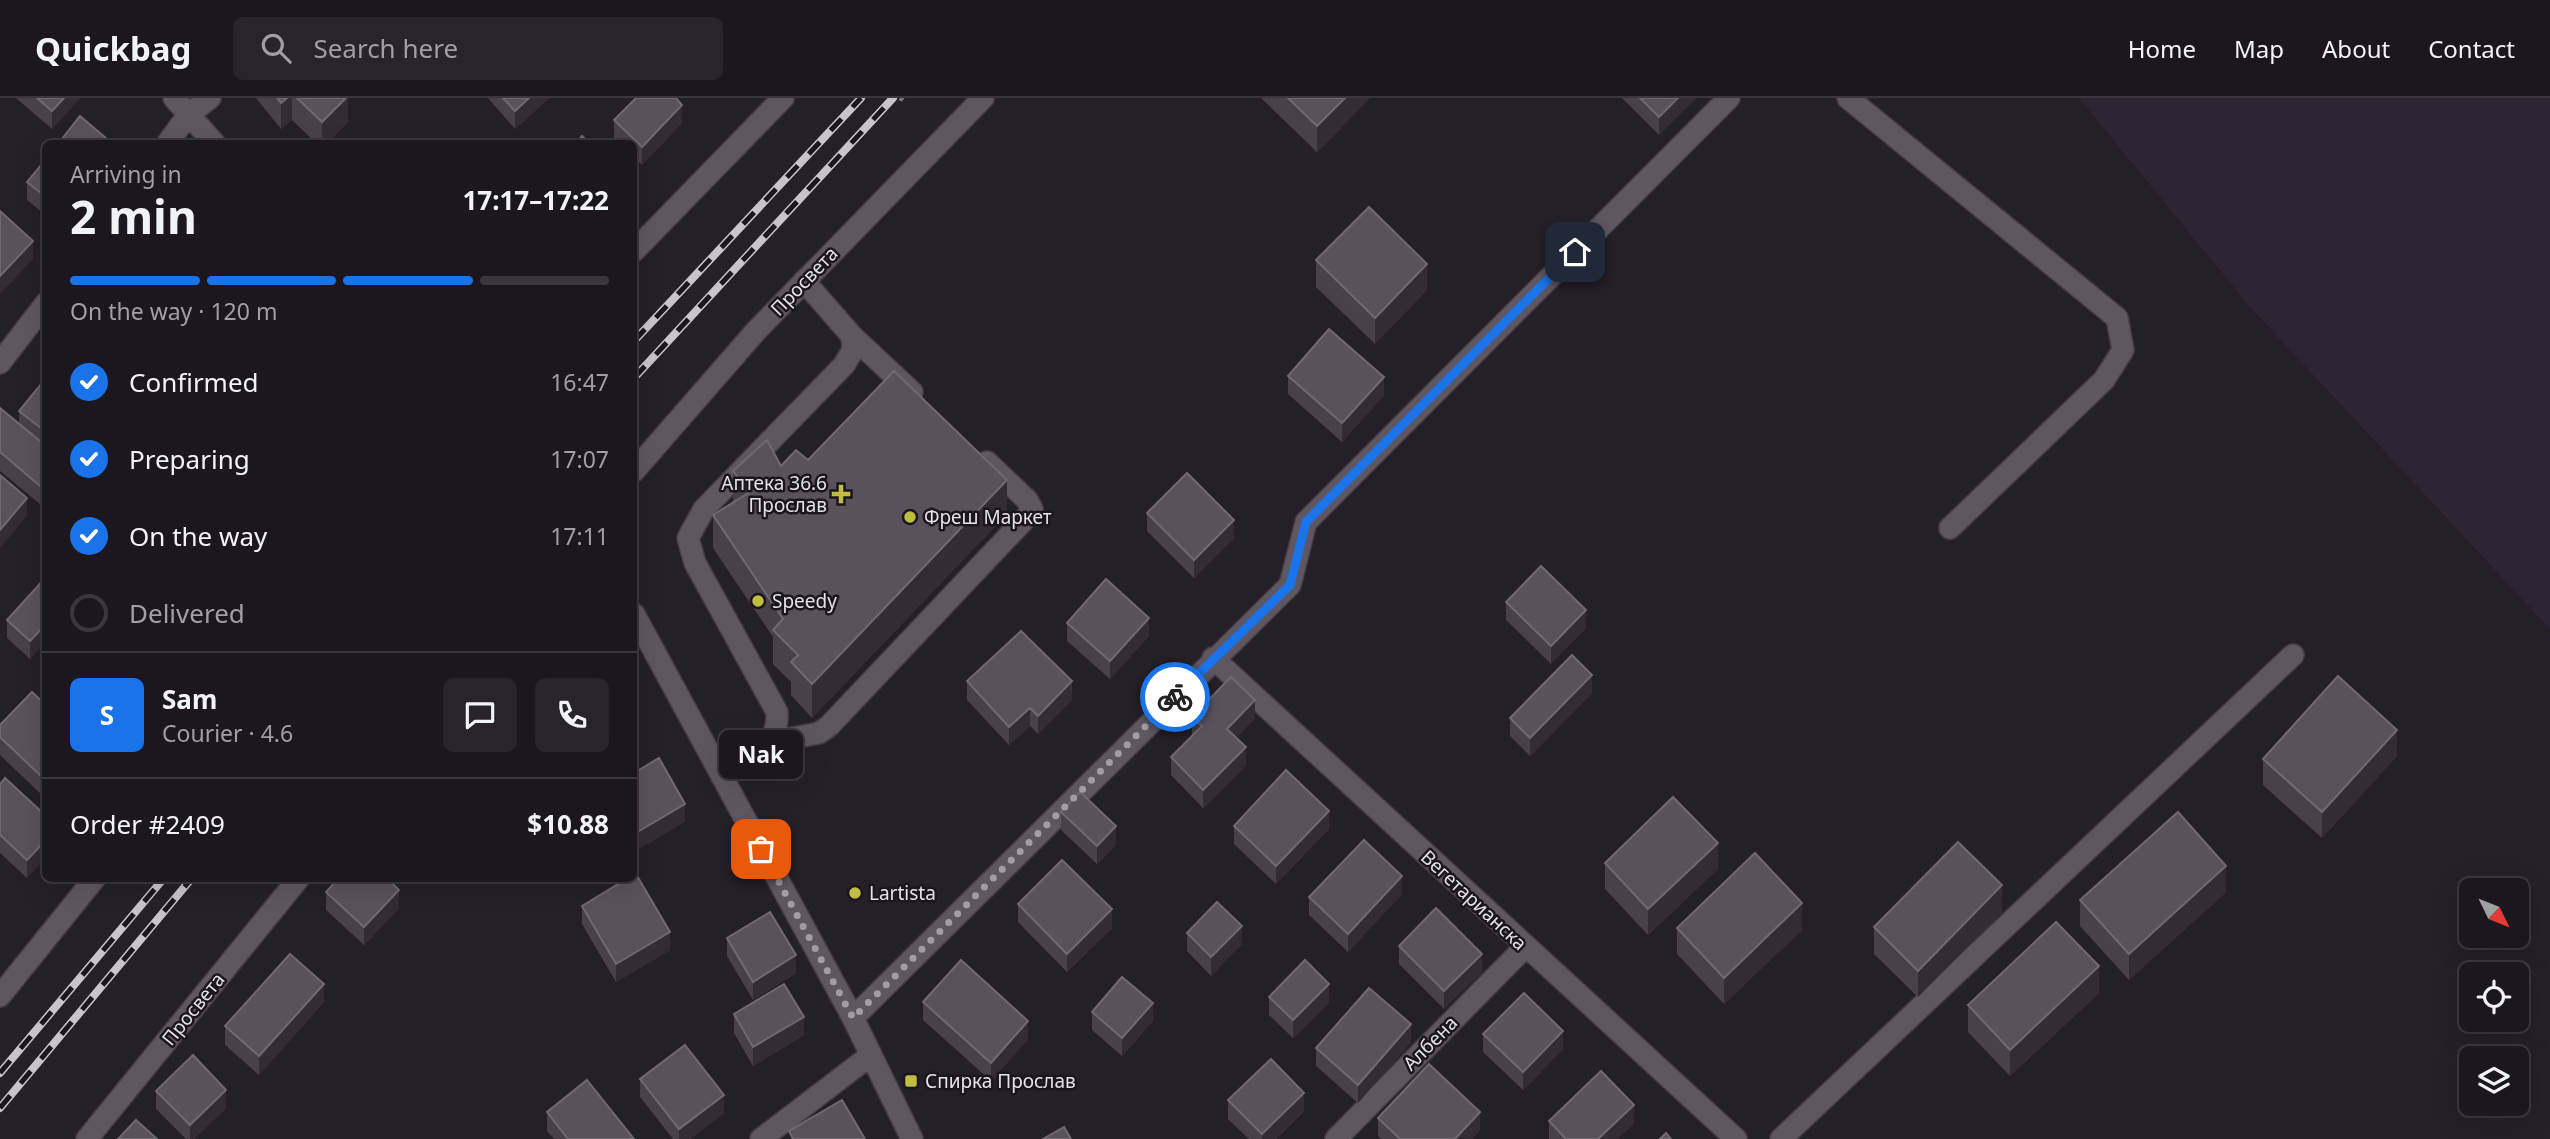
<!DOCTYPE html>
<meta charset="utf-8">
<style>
:root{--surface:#1c171e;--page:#29242b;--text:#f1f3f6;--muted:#a09fa4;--line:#3a363c;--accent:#1a73e8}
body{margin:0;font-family:"Noto Sans",sans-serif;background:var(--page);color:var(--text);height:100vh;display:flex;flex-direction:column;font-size:26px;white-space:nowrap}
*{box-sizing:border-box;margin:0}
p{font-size:23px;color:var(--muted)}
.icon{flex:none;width:38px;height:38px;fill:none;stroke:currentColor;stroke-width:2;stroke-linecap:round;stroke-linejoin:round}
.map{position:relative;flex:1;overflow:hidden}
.panel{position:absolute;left:42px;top:42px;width:595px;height:742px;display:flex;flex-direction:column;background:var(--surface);border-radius:10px;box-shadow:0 7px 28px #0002,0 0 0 2px var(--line)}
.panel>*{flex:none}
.needle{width:46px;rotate:133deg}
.fabs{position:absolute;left:2459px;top:780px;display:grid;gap:14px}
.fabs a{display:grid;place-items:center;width:70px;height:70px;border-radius:10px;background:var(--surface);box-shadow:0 7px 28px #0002,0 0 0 2px var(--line);font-size:35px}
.pin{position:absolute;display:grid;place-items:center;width:60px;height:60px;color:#fff;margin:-30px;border-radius:14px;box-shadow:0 4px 10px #0006}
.courier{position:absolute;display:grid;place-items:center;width:70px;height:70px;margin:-35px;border:5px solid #1a73e8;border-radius:50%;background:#fff;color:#222;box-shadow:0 2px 9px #0007}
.bubble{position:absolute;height:49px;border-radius:10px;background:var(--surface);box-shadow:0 7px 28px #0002,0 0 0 2px var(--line);font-size:23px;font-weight:700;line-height:49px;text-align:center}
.summary em{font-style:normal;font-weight:700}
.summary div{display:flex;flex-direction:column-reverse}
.summary{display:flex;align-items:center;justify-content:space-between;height:119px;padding:0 28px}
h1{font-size:46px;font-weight:700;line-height:52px}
.bar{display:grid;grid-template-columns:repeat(4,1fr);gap:10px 7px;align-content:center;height:84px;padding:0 28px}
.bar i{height:9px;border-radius:5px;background:var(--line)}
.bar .selected{background:var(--accent)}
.bar p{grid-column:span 4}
.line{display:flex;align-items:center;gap:18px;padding:0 28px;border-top:2px solid var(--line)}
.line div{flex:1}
.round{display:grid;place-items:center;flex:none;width:74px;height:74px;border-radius:10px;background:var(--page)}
ol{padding:0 28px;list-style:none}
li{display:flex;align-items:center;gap:21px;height:77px}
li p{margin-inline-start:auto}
li .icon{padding:7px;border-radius:50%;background:var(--accent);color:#fff;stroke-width:4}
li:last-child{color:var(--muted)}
li i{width:38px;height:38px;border:4px solid var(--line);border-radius:50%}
header{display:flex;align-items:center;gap:42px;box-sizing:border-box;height:98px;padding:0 35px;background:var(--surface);border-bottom:2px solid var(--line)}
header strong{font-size:33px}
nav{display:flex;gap:38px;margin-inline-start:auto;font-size:24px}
.search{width:490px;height:63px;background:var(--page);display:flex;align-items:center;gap:18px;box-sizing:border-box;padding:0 24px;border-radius:10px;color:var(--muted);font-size:26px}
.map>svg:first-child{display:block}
</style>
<header>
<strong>Quickbag</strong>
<div class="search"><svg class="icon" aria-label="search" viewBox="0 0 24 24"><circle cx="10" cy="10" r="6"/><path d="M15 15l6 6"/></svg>Search here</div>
<nav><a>Home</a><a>Map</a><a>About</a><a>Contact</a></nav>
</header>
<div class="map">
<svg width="2550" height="1041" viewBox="0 0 2550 1041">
<rect width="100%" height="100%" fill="#251f28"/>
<path fill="#2e2433" d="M 2079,0 L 2550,0 L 2550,531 L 2250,209 Z"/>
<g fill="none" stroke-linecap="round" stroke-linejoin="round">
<defs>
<path id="minor" d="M 174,0 L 215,46
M 1848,0 L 2117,220 L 2123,252 L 2104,282 L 1950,430
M 167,46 L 188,17 L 210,0
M 634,153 L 783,0
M 852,238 L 912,294
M 0,265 L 46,205
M 634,373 L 756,233 L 983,0
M 634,516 L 853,920 L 912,1041
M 1213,560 L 1736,1041
M 772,644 L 819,635 L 829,628 L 1024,422 L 1032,411 L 1027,402 L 987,364
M 722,679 C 749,660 779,651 777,614 L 695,465 L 688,440 L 704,411 L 844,267 L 853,252 L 852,238 L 804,183
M 0,898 L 95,780
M 853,920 L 1290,487 L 1306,424 L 1729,0
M 87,1041 L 299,780
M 761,1041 L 871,957
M 1336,1041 L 1525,849
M 1781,1041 L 2293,557"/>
</defs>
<use href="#minor" stroke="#423c44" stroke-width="24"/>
<path stroke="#807b82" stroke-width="4.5" stroke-dasharray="7 3.5" stroke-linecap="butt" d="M 900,0 L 903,2"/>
<use href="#minor" stroke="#5e5762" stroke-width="21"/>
<defs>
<path id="rail" d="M 634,243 L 861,0
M 634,280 L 893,0
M 0,975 L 164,780
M 0,1010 L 192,780"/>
</defs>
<use href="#rail" stroke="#c8c4ca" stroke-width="8"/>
<use href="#rail" stroke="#1b151e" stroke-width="5" stroke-dasharray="16" stroke-linecap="butt"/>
</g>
<path fill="#48414b" d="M 16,0 L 80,0 L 52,31 Z
M 256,0 L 348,0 L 348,24 L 327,46 L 317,46 L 292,22 L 281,31 Z
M 488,0 L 549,0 L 515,31 Z
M 1261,0 L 1370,0 L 1317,54 Z
M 1622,0 L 1696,0 L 1659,37 Z
M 614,22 L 682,25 L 642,67 L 634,59 L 634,46 L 620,46 L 614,40 Z
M 46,61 L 46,117 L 27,102 L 27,84 Z
M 1316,162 L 1427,192 L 1375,246 L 1316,189 Z
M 1288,278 L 1384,297 L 1342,344 L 1288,296 Z
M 46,280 L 46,411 L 0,373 L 0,310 L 19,326 L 19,313 Z
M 808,362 L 1007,416 L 812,620 L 791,597 L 791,584 L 773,566 L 773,539 L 713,450 L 713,417 L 733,404 L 733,373 L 781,368 Z
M 1147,415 L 1234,440 L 1194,480 L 1147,433 Z
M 46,479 L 30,561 L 7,540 L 7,522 Z
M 1506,504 L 1586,530 L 1551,566 L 1506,522 Z
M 1067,525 L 1149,538 L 1110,581 L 1067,543 Z
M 967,583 L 1072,602 L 1038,636 L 1030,628 L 1009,647 L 967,602 Z
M 1592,595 L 1530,658 L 1510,638 L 1510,620 Z
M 46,607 L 44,699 L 0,657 L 0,627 Z
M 1192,619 L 1255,620 L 1236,640 L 1246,667 L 1203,710 L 1171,677 L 1171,659 L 1192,638 Z
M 2397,658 L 2322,740 L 2263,687 L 2263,661 Z
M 0,686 L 46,718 L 27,780 L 0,755 Z
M 1061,714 L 1116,747 L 1097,766 L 1061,732 Z
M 1234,728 L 1329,731 L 1276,786 L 1234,746 Z
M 1605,765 L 1718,771 L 1648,837 L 1605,791 Z
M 326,794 L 399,810 L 364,847 L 326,812 Z
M 2226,794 L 2129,882 L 2080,828 L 2080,802 Z
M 1402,796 L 1348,854 L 1309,817 L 1309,799 Z
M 1018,806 L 1112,830 L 1067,874 L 1018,824 Z
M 582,808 L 670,852 L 616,884 L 582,826 Z
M 2002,814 L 1918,899 L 1874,856 L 1874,829 Z
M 1677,830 L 1802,832 L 1724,906 L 1677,856 Z
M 1187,835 L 1242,846 L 1211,878 L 1187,853 Z
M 727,840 L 796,875 L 753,902 L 727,858 Z
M 1399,848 L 1482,874 L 1444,911 L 1399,866 Z
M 2099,895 L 2010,978 L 1968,934 L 1968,907 Z
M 1269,899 L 1329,904 L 1293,940 L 1269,917 Z
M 324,904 L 259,977 L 225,947 L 225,928 Z
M 923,904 L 1028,941 L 991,983 L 923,922 Z
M 1092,914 L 1153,923 L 1122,958 L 1092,932 Z
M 734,916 L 804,937 L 753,968 L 734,935 Z
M 1483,936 L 1563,951 L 1523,992 L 1483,954 Z
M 1411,944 L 1358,1005 L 1316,968 L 1316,950 Z
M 640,981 L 724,1015 L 690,1041 L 673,1041 L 640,999 Z
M 156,993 L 226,1010 L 194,1041 L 186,1041 L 156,1011 Z
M 1228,1002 L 1304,1013 L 1276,1041 L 1249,1041 L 1228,1021 Z
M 547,1014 L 634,1041 L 554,1041 L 547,1033 Z
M 1378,1020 L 1480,1032 L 1472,1041 L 1381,1041 L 1378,1038 Z
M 1549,1023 L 1634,1025 L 1617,1041 L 1549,1041 Z"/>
<path fill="#332c36" d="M 64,0 L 80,0 L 52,31 L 52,13 Z
M 287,0 L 292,0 L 292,22 L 281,31 L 281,5 Z
M 346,0 L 348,0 L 348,24 L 327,46 L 322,46 L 322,24 Z
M 529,0 L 549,0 L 515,31 L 515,13 Z
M 1345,0 L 1370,0 L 1317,54 L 1317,28 Z
M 1678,0 L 1696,0 L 1659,37 L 1659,19 Z
M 682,7 L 682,25 L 642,67 L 642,49 Z
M 33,143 L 33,161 L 0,196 L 0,178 Z
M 1427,166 L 1427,192 L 1375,246 L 1375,220 Z
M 1384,279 L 1384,297 L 1342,344 L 1342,325 Z
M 1007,382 L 1007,416 L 812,620 L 812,586 Z
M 27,400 L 27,418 L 0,450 L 0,432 Z
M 1234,422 L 1234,440 L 1194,480 L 1194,462 Z
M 1586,512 L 1586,530 L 1551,566 L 1551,548 Z
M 1149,520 L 1149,538 L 1110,581 L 1110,563 Z
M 46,526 L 46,544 L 30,561 L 30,543 Z
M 1592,577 L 1592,595 L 1530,658 L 1530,640 Z
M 1072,583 L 1072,602 L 1038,636 L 1038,618 Z
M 1255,602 L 1255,620 L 1227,649 L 1227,631 Z
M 1030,610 L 1030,628 L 1009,647 L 1009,629 Z
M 2397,632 L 2397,658 L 2322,740 L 2322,714 Z
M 1246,649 L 1246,667 L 1203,710 L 1203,692 Z
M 46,679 L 46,697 L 44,699 L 44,681 Z
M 685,706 L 685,724 L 634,754 L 634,736 Z
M 1329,713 L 1329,731 L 1276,786 L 1276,768 Z
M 1116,728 L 1116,747 L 1097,766 L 1097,748 Z
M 46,742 L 46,760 L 27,780 L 27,762 Z
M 1718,745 L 1718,771 L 1648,837 L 1648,811 Z
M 2226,768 L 2226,794 L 2129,882 L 2129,856 Z
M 1402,778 L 1402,796 L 1348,854 L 1348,836 Z
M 2002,787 L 2002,814 L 1918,899 L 1918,873 Z
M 399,792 L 399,810 L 364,847 L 364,829 Z
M 1802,805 L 1802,832 L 1724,906 L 1724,880 Z
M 1112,811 L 1112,830 L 1067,874 L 1067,856 Z
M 1242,828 L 1242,846 L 1211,878 L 1211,859 Z
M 670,834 L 670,852 L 616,884 L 616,866 Z
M 1482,856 L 1482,874 L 1444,911 L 1444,893 Z
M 796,857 L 796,875 L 753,902 L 753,884 Z
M 2099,868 L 2099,895 L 2010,978 L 2010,952 Z
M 324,886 L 324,904 L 259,977 L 259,958 Z
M 1329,886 L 1329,904 L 1293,940 L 1293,922 Z
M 1153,905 L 1153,923 L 1122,958 L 1122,940 Z
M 804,919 L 804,937 L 753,968 L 753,949 Z
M 1028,923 L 1028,941 L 991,983 L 991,965 Z
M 1411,926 L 1411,944 L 1358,1005 L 1358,987 Z
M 1563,933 L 1563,951 L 1523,992 L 1523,974 Z
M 226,992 L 226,1010 L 194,1041 L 190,1041 L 190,1027 Z
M 1304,995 L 1304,1013 L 1276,1041 L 1262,1041 L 1262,1036 Z
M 724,997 L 724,1015 L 690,1041 L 679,1041 L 679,1031 Z
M 1634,1007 L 1634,1025 L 1617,1041 L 1598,1041 Z
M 1480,1014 L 1480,1032 L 1472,1041 L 1455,1041 Z"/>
<path fill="#59525c" stroke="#6f6971" stroke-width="2" d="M 37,0 L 64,0 L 52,13 Z
M 277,0 L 287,0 L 281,5 Z
M 297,0 L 346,0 L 322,24 Z
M 503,0 L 529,0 L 515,13 Z
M 636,0 L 676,0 L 682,7 L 642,49 L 614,22 Z
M 1288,0 L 1345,0 L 1317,28 Z
M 1640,0 L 1678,0 L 1659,19 Z
M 80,18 L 113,46 L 58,46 Z
M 582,38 L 590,46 L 575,46 Z
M 46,61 L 46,99 L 27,84 Z
M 1369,109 L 1427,166 L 1375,220 L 1316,162 Z
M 0,113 L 33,143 L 0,178 Z
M 1329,231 L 1384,279 L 1342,325 L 1288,278 Z
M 894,273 L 1007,382 L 812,586 L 791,564 L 798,557 L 773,532 L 783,521 L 713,417 L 750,394 L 733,373 L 767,342 L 781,368 L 796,352 L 808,362 Z
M 46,280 L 46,334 L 19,313 Z
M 0,310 L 46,348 L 46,393 L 0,354 Z
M 1187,375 L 1234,422 L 1194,462 L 1147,415 Z
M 0,377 L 27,400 L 0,432 Z
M 1541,468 L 1586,512 L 1551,548 L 1506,504 Z
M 46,479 L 46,526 L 30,543 L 7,522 Z
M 1106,481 L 1149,520 L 1110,563 L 1067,525 Z
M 1021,533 L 1072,583 L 1038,618 L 1030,610 L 1009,629 L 967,583 Z
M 1572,557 L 1592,577 L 1530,640 L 1510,620 Z
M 2338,578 L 2397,632 L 2322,714 L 2263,661 Z
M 1231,579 L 1255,602 L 1227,631 L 1246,649 L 1203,692 L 1171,659 L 1202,628 L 1192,619 Z
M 32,594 L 46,607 L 46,679 L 44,681 L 0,639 L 0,627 Z
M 659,660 L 685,706 L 634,736 L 634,675 Z
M 1286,672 L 1329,713 L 1276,768 L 1234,728 Z
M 5,680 L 46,718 L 46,742 L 27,762 L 0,737 L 0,686 Z
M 1080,694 L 1116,728 L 1097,748 L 1061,714 Z
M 1673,699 L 1718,745 L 1648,811 L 1605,765 Z
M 2178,714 L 2226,768 L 2129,856 L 2080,802 Z
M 1364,742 L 1402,778 L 1348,836 L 1309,799 Z
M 1958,744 L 2002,787 L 1918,873 L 1874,829 Z
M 1755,755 L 1802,805 L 1724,880 L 1677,830 Z
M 1062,762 L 1112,811 L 1067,856 L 1018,806 Z
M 636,776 L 670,834 L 616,866 L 582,808 L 628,780 L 634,780 L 634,777 Z
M 339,780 L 387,780 L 399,792 L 364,829 L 326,794 Z
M 1217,804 L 1242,828 L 1211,859 L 1187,835 Z
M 1436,810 L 1482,856 L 1444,893 L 1399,848 Z
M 770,814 L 796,857 L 753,884 L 727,840 Z
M 2056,824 L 2099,868 L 2010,952 L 1968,907 Z
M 290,856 L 324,886 L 259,958 L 225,928 Z
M 961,862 L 1028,923 L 991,965 L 923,904 Z
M 1305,862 L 1329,886 L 1293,922 L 1269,899 Z
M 1122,879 L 1153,905 L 1122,940 L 1092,914 Z
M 784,886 L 804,919 L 753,949 L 734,916 Z
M 1369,890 L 1411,926 L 1358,987 L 1316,950 Z
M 1524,895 L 1563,933 L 1523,974 L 1483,936 Z
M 685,947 L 724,997 L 679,1031 L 640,981 Z
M 193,957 L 226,992 L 190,1027 L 156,993 Z
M 1271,961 L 1304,995 L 1262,1036 L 1228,1002 Z
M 1429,966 L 1480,1014 L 1455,1041 L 1400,1041 L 1378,1020 Z
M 1601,973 L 1634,1007 L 1598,1041 L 1566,1041 L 1549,1023 Z
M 587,982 L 634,1041 L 568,1041 L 547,1014 Z
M 842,1002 L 865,1041 L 793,1041 L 789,1033 Z
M 136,1022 L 157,1041 L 118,1041 Z
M 1064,1029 L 1071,1041 L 1043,1041 Z
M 1666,1035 L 1671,1041 L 1660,1041 Z"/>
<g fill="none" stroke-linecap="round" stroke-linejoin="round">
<path stroke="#a29da4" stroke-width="7" stroke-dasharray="0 12.6" d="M 761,751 L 853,920 L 1175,599"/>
<path stroke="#1a73e8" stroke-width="9" d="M 1175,599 L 1290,487 L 1306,424 L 1575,154"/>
</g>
<g fill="#bfbe41" stroke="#1b151e" stroke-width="2.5">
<path d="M837.5 385.5h7v7h7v7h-7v7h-7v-7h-7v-7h7z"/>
<circle cx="910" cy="419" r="7"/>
<circle cx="758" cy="503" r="7"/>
<circle cx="855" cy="795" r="7"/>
<rect x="904" y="976" width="14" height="14" rx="3.5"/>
</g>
<g text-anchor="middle" stroke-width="5" stroke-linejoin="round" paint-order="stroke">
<g font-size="19" fill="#e5e1e7" stroke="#1b151e">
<text transform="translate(804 183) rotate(-46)" y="7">Просвета</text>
<text transform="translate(1474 802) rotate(43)" y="7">Вегетарианска</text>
<text transform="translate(193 911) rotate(-51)" y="7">Просвета</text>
<text transform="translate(1430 945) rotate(-45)" y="7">Албена</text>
</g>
<g font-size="19" fill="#e5e1e7" stroke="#1b151e" text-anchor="start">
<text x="827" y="392" text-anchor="end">Аптека 36.6<tspan x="827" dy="22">Прослав</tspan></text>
<text x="924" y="426">Фреш Маркет</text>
<text x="772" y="510">Speedy</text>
<text x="869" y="802">Lartista</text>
<text x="925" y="990">Спирка Прослав</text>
</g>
</g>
</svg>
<div class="fabs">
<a><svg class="needle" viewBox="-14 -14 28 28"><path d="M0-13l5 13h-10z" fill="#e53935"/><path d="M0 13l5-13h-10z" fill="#a09fa4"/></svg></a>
<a><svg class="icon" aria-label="locate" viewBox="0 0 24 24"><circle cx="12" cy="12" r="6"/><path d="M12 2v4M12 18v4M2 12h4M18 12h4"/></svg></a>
<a><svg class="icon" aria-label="layers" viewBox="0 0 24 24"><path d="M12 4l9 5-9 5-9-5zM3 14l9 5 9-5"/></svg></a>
</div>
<div class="pin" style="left:761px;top:751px;background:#ea580c"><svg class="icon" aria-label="bag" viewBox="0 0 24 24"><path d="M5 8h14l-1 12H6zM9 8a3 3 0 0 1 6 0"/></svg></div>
<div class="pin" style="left:1575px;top:154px;background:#1f2937"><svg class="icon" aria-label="home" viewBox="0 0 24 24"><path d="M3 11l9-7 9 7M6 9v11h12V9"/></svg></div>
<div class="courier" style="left:1175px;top:599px"><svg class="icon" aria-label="bike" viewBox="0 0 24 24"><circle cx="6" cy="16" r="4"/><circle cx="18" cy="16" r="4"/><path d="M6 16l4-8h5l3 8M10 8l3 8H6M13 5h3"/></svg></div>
<div class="bubble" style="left:719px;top:632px;width:84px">Nak</div>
<section class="panel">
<div class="summary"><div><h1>2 min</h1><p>Arriving in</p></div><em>17:17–17:22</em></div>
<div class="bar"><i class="selected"></i><i class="selected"></i><i class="selected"></i><i></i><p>On the way · 120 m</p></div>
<ol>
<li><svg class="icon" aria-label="check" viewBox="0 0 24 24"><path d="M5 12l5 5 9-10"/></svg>Confirmed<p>16:47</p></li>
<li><svg class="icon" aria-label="check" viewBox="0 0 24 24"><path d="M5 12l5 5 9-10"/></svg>Preparing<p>17:07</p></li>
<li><svg class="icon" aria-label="check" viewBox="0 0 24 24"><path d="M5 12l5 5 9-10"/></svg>On the way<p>17:11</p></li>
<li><i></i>Delivered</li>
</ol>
<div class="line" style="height:126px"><b class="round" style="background:var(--accent);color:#fff">S</b><div><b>Sam</b><p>Courier · 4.6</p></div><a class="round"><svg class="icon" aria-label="chat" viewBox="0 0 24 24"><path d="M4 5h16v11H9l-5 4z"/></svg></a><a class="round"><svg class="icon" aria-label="phone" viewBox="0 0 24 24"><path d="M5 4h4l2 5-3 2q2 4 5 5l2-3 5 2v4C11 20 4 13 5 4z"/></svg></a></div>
<div class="line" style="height:91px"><div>Order #2409</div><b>$10.88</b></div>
</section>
</div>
